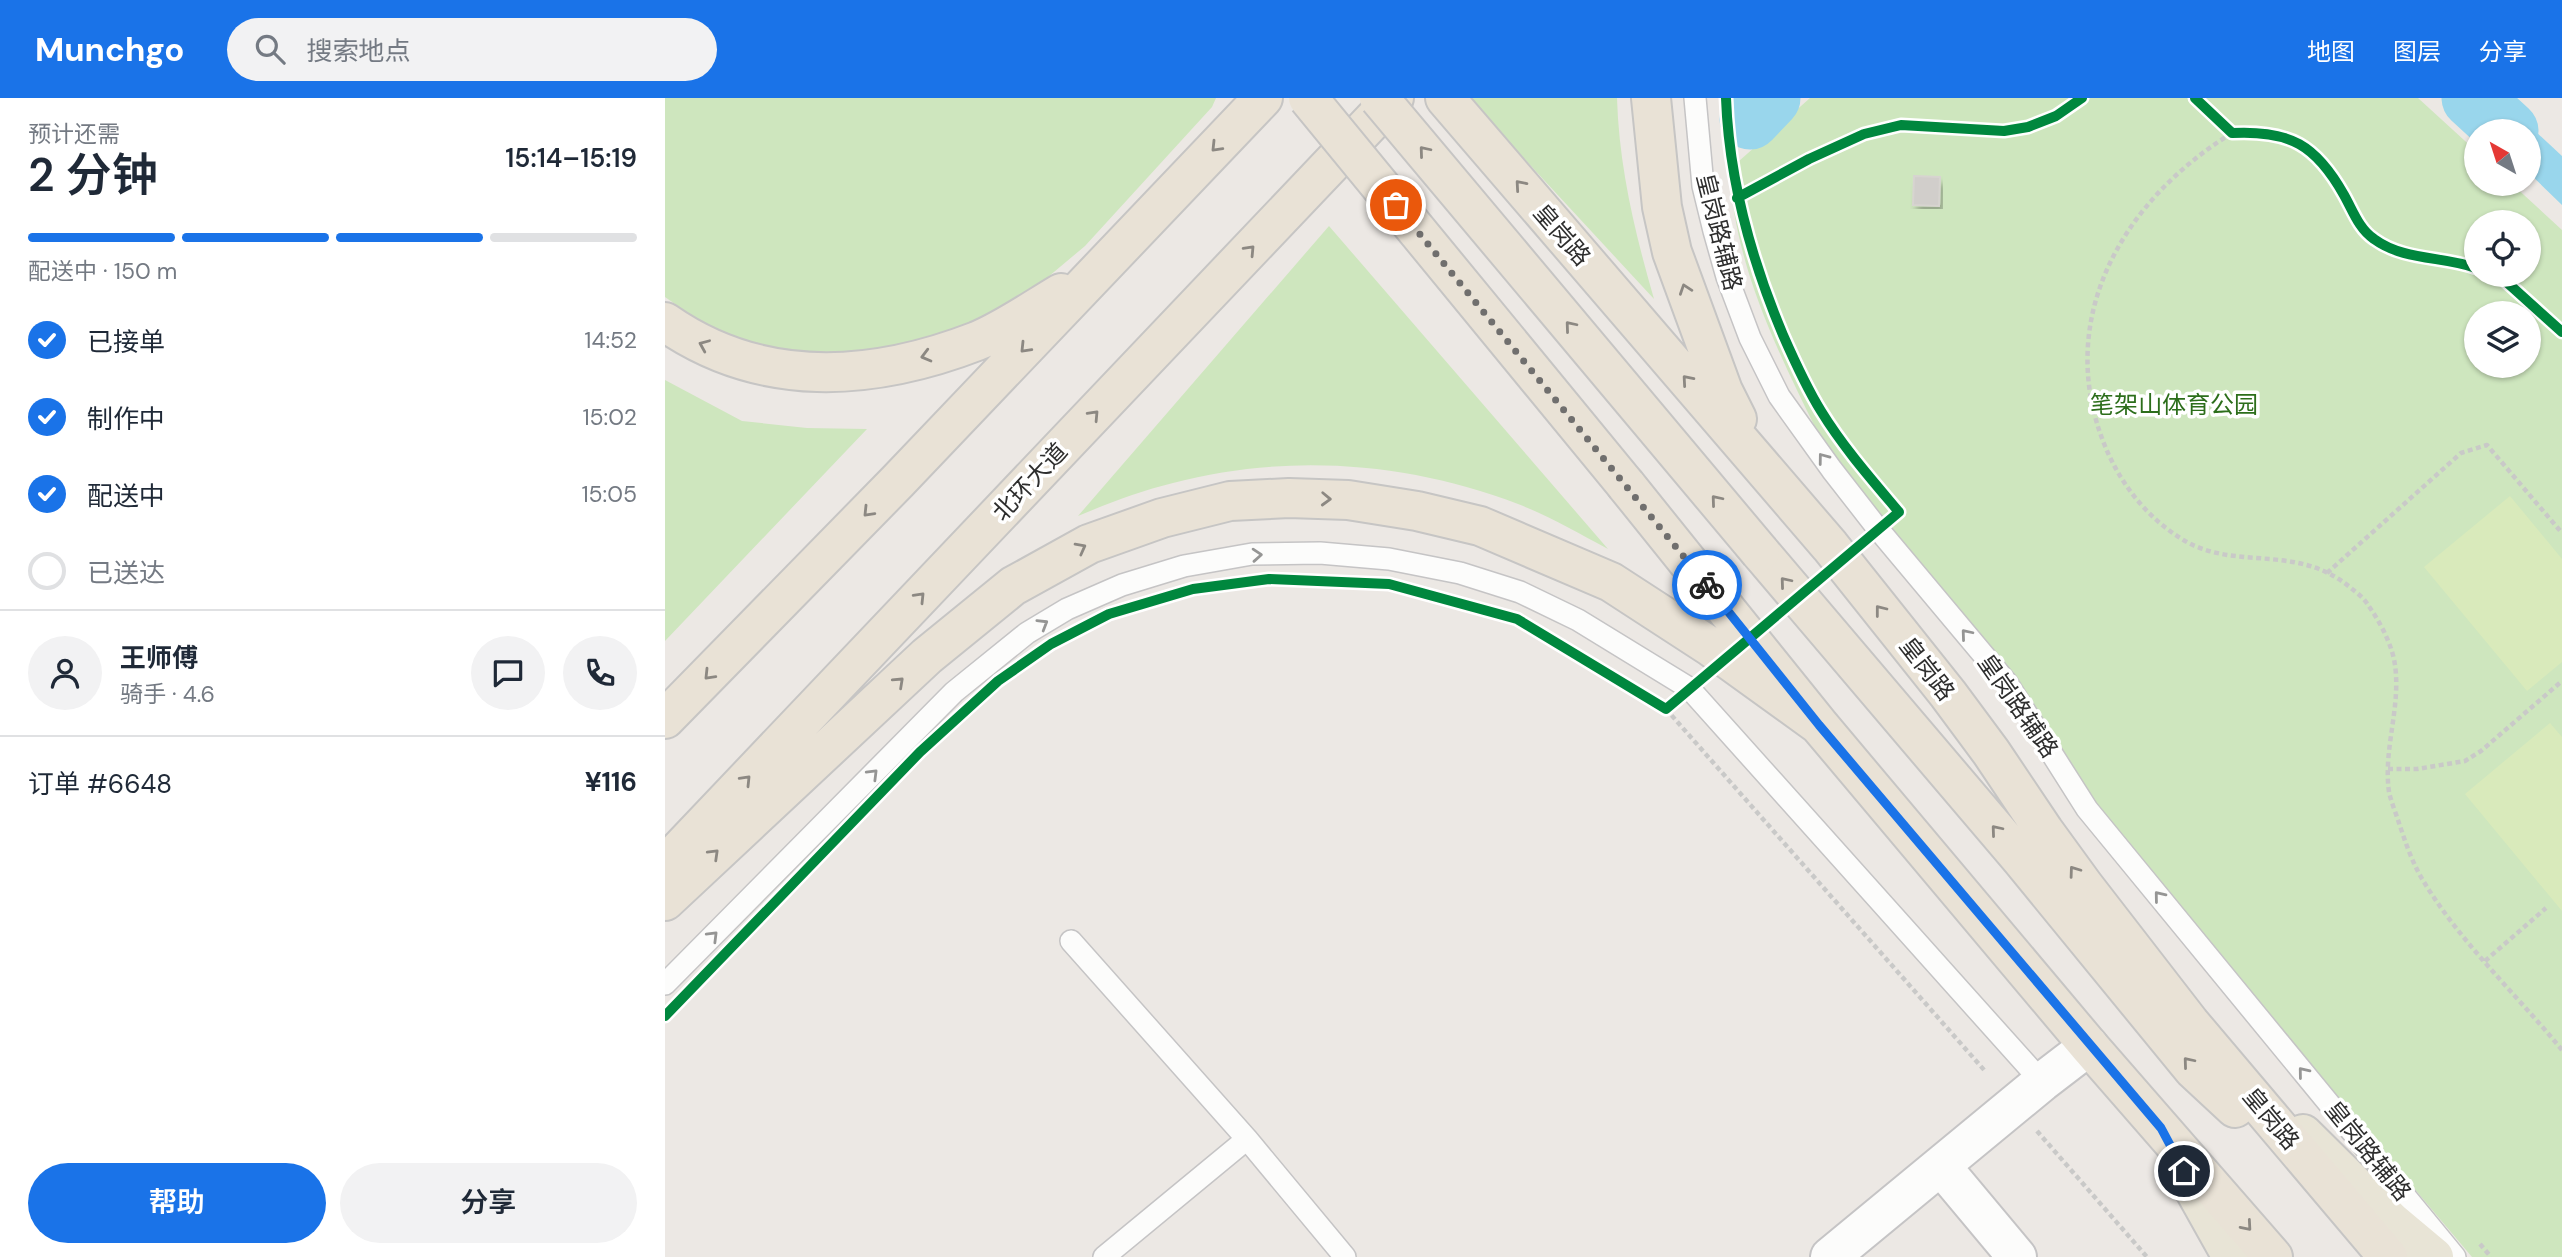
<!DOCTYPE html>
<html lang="zh">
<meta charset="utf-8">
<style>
:root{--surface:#fff;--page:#f2f2f3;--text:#1f2937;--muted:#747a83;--line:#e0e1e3;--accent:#1a73e8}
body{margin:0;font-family:"DM Sans","Noto Sans SC",sans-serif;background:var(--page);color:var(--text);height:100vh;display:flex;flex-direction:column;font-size:26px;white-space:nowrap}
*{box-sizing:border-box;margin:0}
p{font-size:23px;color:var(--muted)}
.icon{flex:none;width:38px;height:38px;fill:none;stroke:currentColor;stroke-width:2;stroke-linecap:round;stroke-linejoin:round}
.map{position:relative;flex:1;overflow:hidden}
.drawer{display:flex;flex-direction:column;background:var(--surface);width:665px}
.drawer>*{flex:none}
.needle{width:46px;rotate:321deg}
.controls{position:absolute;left:1799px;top:21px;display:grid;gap:14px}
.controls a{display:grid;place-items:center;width:77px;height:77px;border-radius:50%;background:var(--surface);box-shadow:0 2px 5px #0004;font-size:35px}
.pin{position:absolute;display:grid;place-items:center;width:60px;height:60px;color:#fff;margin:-30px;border:4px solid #fff;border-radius:50%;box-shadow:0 2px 7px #0007}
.courier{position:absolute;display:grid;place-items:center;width:70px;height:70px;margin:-35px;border:5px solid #1a73e8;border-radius:50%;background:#fff;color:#222;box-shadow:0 2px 9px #0007}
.headline em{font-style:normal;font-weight:600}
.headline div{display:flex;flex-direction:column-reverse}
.headline{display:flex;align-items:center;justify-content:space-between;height:119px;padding:0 28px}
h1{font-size:46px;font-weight:600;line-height:52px}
.bar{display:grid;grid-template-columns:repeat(4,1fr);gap:10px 7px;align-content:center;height:84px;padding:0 28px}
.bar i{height:9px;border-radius:5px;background:var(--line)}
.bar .on{background:var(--accent)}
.bar p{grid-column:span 4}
.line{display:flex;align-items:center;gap:18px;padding:0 28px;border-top:2px solid var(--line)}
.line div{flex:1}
.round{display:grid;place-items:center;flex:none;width:74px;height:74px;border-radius:37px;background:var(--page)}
ol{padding:0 28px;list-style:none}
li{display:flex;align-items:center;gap:21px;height:77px}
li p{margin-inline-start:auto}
li .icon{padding:7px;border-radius:50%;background:var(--accent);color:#fff;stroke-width:4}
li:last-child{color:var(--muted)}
li i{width:38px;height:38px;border:4px solid var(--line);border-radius:50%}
.cta{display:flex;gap:14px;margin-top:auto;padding:14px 28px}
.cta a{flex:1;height:80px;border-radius:42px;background:var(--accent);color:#fff;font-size:28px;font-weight:600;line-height:80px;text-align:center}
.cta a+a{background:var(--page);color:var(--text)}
header{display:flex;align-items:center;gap:42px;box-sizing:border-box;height:98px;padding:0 35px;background:var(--accent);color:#fff}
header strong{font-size:33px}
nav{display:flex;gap:38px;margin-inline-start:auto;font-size:24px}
.search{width:490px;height:63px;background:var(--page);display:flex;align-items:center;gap:18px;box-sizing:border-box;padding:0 24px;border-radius:38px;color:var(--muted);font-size:26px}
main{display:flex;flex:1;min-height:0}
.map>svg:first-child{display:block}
</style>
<header>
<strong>Munchgo</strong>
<div class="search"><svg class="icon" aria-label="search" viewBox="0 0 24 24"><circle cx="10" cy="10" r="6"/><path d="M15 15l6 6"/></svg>搜索地点</div>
<nav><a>地图</a><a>图层</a><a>分享</a></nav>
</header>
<main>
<section class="drawer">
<div class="headline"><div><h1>2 分钟</h1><p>预计还需</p></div><em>15:14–15:19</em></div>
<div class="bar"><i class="on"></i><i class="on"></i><i class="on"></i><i></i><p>配送中 · 150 m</p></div>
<ol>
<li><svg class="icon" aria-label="check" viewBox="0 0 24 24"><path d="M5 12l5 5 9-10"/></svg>已接单<p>14:52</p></li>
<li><svg class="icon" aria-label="check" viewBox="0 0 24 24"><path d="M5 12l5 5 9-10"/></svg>制作中<p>15:02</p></li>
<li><svg class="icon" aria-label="check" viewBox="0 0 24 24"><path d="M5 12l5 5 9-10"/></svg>配送中<p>15:05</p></li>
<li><i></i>已送达</li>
</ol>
<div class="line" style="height:126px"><a class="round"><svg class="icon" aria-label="person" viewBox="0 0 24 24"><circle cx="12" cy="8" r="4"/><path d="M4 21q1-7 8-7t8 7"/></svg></a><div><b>王师傅</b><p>骑手 · 4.6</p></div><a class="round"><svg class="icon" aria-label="chat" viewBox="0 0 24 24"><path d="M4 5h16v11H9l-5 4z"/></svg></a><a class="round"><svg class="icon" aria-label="phone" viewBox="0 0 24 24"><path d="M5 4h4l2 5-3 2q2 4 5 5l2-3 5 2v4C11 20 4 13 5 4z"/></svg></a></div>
<div class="line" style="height:91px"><div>订单 #6648</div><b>¥116</b></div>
<div class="cta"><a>帮助</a><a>分享</a></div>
</section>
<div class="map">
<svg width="1897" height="1159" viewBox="0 0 1897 1159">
<defs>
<filter id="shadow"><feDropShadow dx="4.5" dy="8" stdDeviation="3.5" flood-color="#0004"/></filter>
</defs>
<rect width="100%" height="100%" fill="#ece8e4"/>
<path fill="#cee6be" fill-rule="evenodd" d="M 0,0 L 551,0 L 547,9 L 420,148 L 383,179 L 344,206 L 303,228 L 215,258 L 107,254 L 40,227 L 0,199 Z
M 803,0 L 952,0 C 954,69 970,135 989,201 Z
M 1145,0 L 1753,0 L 1811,53 L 1811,86 L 1847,86 L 1897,132 L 1897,1159 L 1807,1159 L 1547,851 L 1444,738 L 1151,331 C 1111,250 1068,163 1065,71 ZM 1811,124 L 1864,124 L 1864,177 L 1811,177 ZM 1811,215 L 1864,215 L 1864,268 L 1811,268 Z
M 664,128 L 943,451 C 913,435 884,418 853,406 C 743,364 622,355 508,385 C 475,393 444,405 413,418 Z
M 0,282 L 77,323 L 142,330 L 202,331 L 0,543 Z"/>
<path fill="#d9eabb" d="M 1845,398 L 1897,461 L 1897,564 L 1862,593 L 1759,469 Z
M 1885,625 L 1897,639 L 1897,813 L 1800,696 Z"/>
<path fill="#99d6ec" d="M 1841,6 L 1897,58 L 1897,107 L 1864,75 L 1864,33 L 1830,33 Z"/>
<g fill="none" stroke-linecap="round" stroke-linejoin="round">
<path stroke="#99d6ec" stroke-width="61" d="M 1807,0 L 1843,33
M 1085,21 L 1105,0"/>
</g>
<path fill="#d1cecb" stroke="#d7d4d0" stroke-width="2" filter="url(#shadow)" d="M 1249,78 L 1275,79 L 1274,108 L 1248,107 Z"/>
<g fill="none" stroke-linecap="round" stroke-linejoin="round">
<defs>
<path id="service" d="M 1030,0 L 1038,88 L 1049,133 L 1062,179 L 1085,240 L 1114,298 L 1167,372 L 1213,431 L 1342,585 L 1422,711 L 1790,1159
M 406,843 L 582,1041 L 680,1159
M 0,886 L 289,594 L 362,535 L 402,511 L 457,487 L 519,468 L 587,456 L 655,455 L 724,461 L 795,475 L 855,494 L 913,522 L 1024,590 L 1377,984
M 439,1159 L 582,1041"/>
<path id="minor" d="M 1276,1068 L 1352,1159
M 1165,1159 L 1377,984 L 1424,948"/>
<path id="primary" d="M 1638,1036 L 1726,1123 L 1769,1159
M 1515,1066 L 1567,1159"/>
<path id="trunk" d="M 780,0 L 1165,448 L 1283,596 L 1326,654 L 1379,733 L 1419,788 L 1525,925 L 1723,1159
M 986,0 L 997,109 L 1007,154 L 1058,293 L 1072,321
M 0,224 C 96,291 206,284 312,243 C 341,231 369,211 396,195
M 961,387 L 1154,627 L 1424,948 L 1608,1159
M 1095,454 L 1356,761 L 1528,971 L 1570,1010
M 0,621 L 233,383 L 598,0
M 0,767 L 729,0
M 0,803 L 262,558 L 348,488 L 424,446 L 497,420 L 565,403 L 624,400 L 683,402 L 752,413 L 815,428 L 946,484 L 1046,549 L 1154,627"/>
</defs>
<use href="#service" stroke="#c5c4c5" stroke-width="24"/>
<use href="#minor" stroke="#c5c4c5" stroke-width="42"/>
<use href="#primary" stroke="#c6c5c4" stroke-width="42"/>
<use href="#trunk" stroke="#c6c5c4" stroke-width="42"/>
<path stroke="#c9c9c8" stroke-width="4.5" stroke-dasharray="5 3.5" stroke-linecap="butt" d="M 1567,35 C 1458,102 1388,221 1440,348 C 1456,387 1483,421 1520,443 C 1573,473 1632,445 1686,490 C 1692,495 1699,500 1703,507 C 1715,524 1727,546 1730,567 C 1736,610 1718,651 1724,694 C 1726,703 1730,713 1733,722 C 1740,743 1747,765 1759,784 C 1796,845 1851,896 1897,952
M 1066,59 L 1072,99
M 1662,475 L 1796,355 L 1822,347 L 1897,435
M 1001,611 L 1320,973
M 1723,671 L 1752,671 L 1800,663 L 1816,653 L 1897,583
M 1820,863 L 1881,810
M 1372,1033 L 1482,1159
M 1815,1146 L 1826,1159"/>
<use href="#service" stroke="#fcfcfb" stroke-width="21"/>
<use href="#minor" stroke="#fcfcfb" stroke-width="38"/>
<use href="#primary" stroke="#e8e4d6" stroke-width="38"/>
<use href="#trunk" stroke="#e9e2d6" stroke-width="38"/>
<defs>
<path id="trunk-bridge" d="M 643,0 L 961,387
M 714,0 L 1095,454"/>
</defs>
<use href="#trunk-bridge" stroke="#c6c5c4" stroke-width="42" stroke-linecap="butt"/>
<use href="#trunk-bridge" stroke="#e9e2d6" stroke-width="38"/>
<defs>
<path id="cycleway" d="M 1530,0 L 1567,35 C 1625,32 1651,47 1679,97 C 1688,113 1694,131 1709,141 C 1739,163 1778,158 1811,170
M 1072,100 L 1144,61 L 1199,36 L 1236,27 L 1339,33 L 1363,29 L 1391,18 L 1417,0
M 1830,177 L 1836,179 L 1897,234
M 0,918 L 255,654 L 333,583 L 386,546 L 444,516 L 528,491 L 604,481 L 724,486 L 852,521 L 1001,611 L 1234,414 C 1207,382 1178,349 1156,313 C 1141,289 1129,262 1118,237 C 1086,161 1064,82 1061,0"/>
</defs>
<use href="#cycleway" stroke="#fff" stroke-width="15"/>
<use href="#cycleway" stroke="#00873e" stroke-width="10"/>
</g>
<defs><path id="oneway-chevron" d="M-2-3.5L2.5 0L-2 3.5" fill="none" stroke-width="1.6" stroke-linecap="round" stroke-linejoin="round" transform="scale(1.75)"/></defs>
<g stroke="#8c8882">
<use href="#oneway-chevron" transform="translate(551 49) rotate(134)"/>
<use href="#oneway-chevron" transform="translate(759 53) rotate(-130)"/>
<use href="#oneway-chevron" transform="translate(855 87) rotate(-131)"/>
<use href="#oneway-chevron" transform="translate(585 152) rotate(-47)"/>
<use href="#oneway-chevron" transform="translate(1020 191) rotate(-109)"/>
<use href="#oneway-chevron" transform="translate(905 228) rotate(-130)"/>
<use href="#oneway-chevron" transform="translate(39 247) rotate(-157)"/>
<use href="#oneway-chevron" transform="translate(360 250) rotate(134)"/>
<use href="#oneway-chevron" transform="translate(261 258) rotate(165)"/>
<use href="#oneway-chevron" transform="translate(1022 282) rotate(-131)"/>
<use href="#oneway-chevron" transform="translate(429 317) rotate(-47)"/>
<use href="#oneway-chevron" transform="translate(661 401) rotate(2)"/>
<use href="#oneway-chevron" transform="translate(1051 402) rotate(-130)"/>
<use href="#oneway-chevron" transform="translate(203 414) rotate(134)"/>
<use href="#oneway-chevron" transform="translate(416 450) rotate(-28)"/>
<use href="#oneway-chevron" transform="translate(1120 484) rotate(-130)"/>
<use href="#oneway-chevron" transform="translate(255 499) rotate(-46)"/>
<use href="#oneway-chevron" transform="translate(1215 512) rotate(-128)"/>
<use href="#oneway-chevron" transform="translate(44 577) rotate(134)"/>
<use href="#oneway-chevron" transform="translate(234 584) rotate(-43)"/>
<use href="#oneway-chevron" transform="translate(81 682) rotate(-46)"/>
<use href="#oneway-chevron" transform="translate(1331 732) rotate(-130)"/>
<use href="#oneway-chevron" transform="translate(49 756) rotate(-44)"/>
<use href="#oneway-chevron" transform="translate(1409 773) rotate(-126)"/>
<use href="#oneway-chevron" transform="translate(1523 964) rotate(-130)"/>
<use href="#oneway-chevron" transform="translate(1582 1128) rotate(49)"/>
</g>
<g stroke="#959594">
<use href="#oneway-chevron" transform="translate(1158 360) rotate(-127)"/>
<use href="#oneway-chevron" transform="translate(592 457) rotate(-4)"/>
<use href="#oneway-chevron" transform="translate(378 526) rotate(-31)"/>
<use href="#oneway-chevron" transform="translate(1301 536) rotate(-130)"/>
<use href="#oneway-chevron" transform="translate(208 676) rotate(-45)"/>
<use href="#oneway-chevron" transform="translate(1494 798) rotate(-129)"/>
<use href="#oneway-chevron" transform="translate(48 838) rotate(-45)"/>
<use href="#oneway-chevron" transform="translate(1638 974) rotate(-129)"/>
</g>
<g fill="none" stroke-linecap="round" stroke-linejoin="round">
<path stroke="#706f6e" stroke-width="7" stroke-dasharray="0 12.6" d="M 731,107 L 1042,487"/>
<path stroke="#1a73e8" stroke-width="9" d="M 1042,487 L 1154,627 L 1496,1030 L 1519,1073"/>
</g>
<g text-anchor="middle" stroke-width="7" stroke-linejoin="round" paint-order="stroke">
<g font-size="24" fill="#2e2e2e" stroke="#fff">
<text transform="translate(1054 134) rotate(76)" y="8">皇岗路辅路</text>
<text transform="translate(897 137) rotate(49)" y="8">皇岗路</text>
<text transform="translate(365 384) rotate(-47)" y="8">北环大道</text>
<text transform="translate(1262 571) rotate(52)" y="8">皇岗路</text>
<text transform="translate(1353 608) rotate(55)" y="8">皇岗路辅路</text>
<text transform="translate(1606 1021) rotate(50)" y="8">皇岗路</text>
<text transform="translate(1703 1053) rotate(51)" y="8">皇岗路辅路</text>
</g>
<g font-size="24" fill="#2c6e1b" stroke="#fff">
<text x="1509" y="315">笔架山体育公园</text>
</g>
</g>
</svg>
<div class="controls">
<a><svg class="needle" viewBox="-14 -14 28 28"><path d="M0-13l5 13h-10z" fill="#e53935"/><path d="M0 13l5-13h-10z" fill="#747a83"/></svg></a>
<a><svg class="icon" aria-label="locate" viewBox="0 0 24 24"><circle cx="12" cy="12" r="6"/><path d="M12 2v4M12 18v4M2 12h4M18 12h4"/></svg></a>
<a><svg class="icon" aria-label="layers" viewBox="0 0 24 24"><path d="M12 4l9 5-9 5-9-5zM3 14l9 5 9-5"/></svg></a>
</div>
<div class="pin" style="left:731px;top:107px;background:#ea580c"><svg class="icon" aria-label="bag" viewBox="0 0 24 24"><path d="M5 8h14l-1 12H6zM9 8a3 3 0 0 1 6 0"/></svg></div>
<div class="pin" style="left:1519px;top:1073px;background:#1f2937"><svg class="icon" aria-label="home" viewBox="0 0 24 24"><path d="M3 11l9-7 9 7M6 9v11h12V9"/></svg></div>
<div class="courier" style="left:1042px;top:487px"><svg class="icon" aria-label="bike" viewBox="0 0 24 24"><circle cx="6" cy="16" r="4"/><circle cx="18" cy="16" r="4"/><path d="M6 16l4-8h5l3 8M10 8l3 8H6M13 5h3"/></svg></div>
</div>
</main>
